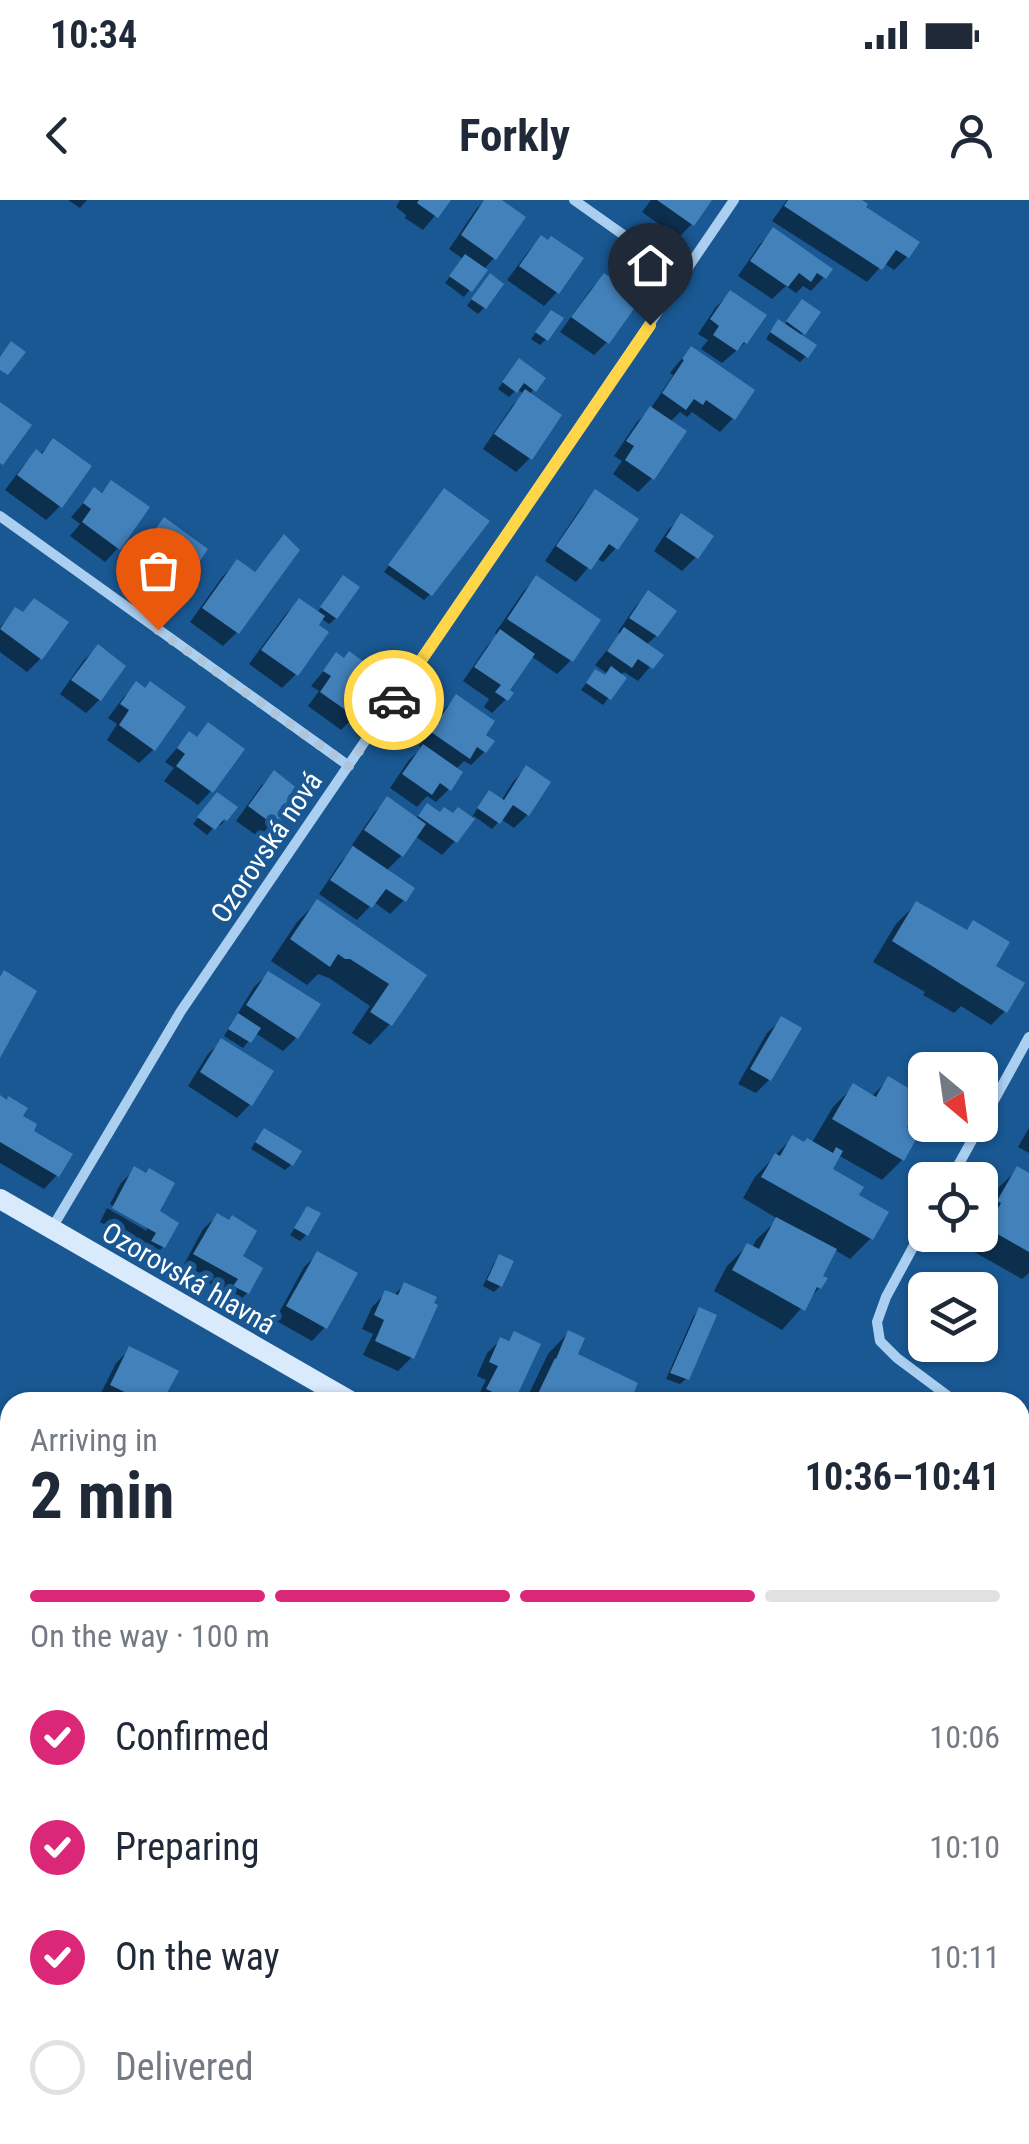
<!DOCTYPE html>
<meta charset="utf-8">
<style>
:root{--surface:#fff;--page:#f2f2f3;--text:#1f2937;--muted:#747a83;--line:#e0e1e3;--accent:#db2777}
body{margin:0;font-family:"Roboto Condensed",sans-serif;background:var(--page);color:var(--text);height:100vh;display:flex;flex-direction:column;font-size:38px;white-space:nowrap}
*{box-sizing:border-box;margin:0}
p{font-size:32px;color:var(--muted)}
.icon{flex:none;width:55px;height:55px;fill:none;stroke:currentColor;stroke-width:2;stroke-linecap:round;stroke-linejoin:round}
.map{position:relative;flex:1;overflow:hidden}
.details{position:absolute;left:0px;top:1192px;width:1030px;height:752px;display:flex;flex-direction:column;background:var(--surface);border-radius:30px 30px 0 0;box-shadow:0 2px 8px #0004}
.details>*{flex:none}
.needle{width:65px;rotate:151deg}
.buttons{position:absolute;left:908px;top:852px;display:grid;gap:20px}
.buttons a{display:grid;place-items:center;width:90px;height:90px;border-radius:15px;background:var(--surface);box-shadow:0 2px 8px #0004;font-size:50px}
.pin{position:absolute;display:grid;place-items:center;width:85px;height:85px;color:#fff;margin:-102px -42px;border-radius:50% 50% 50% 0;rotate:-45deg;box-shadow:0 0 10px #0007}
.pin .icon{rotate:45deg}
.courier{position:absolute;display:grid;place-items:center;width:100px;height:100px;margin:-50px;border:8px solid #ffd54a;border-radius:50%;background:#fff;color:#222;box-shadow:0 2px 12px #0007}
.overview em{font-style:normal;font-weight:700}
.overview div{display:flex;flex-direction:column-reverse}
.overview{display:flex;align-items:center;justify-content:space-between;height:170px;padding:0 30px}
h1{font-size:65px;font-weight:700;line-height:75px}
.bar{display:grid;grid-template-columns:repeat(4,1fr);gap:15px 10px;align-content:center;height:120px;padding:0 30px}
.bar i{height:12px;border-radius:8px;background:var(--line)}
.bar .active{background:var(--accent)}
.bar p{grid-column:span 4}
ol{padding:0 30px;list-style:none}
li{display:flex;align-items:center;gap:30px;height:110px}
li p{margin-inline-start:auto}
li .icon{padding:10px;border-radius:50%;background:var(--accent);color:#fff;stroke-width:4}
li:last-child{color:var(--muted)}
li i{width:55px;height:55px;border:5px solid var(--line);border-radius:50%}
.status{display:flex;justify-content:space-between;align-items:center;height:70px;padding:0 50px;background:var(--surface);direction:ltr}
.status svg{height:28px;fill:currentColor}
header{display:flex;justify-content:space-between;align-items:center;height:130px;padding:0 30px;background:var(--surface);font-size:45px;font-weight:700}
.map>svg:first-child{display:block}
</style>
<div class="status"><b>10:34</b><svg viewBox="0 0 49 12"><path d="M0 12V9h3v3zM5 12V6h3v6zM10 12V3h3v9zM15 12V0h3v12zM26 1h20v11H26zM47 4h2v5h-2z"/></svg></div>
<header><svg class="icon" aria-label="back" viewBox="0 0 24 24"><path d="M15 5l-7 7 7 7"/></svg>Forkly<svg class="icon" aria-label="person" viewBox="0 0 24 24"><circle cx="12" cy="8" r="4"/><path d="M4 21q1-7 8-7t8 7"/></svg></header>
<div class="map">
<svg width="1029" height="1944" viewBox="0 0 1029 1944">
<rect width="100%" height="100%" fill="#195893"/>
<path fill="#2c72b2" d="M 1020,1664 L 1029,1668 L 1029,1747 L 1020,1743 Z"/>
<path fill="#0007" d="M 68,0 L 87,0 L 80,8 Z
M 400,0 L 448,0 L 423,30 L 405,18 L 406,15 L 396,7 Z
M 485,0 L 498,0 L 494,58 L 483,70 L 484,71 L 464,97 L 445,83 L 463,59 L 449,49 L 477,8 Z
M 651,0 L 709,0 L 692,24 L 678,38 L 642,12 Z
M 787,0 L 857,0 L 907,57 L 894,70 L 884,63 L 867,82 L 772,21 Z
M 773,31 L 824,77 L 811,91 L 803,86 L 796,93 L 786,86 L 772,99 L 738,76 L 760,44 Z
M 541,38 L 557,92 L 544,106 L 507,80 L 528,52 Z
M 604,76 L 607,142 L 594,155 L 560,132 L 591,89 Z
M 484,82 L 484,108 L 478,114 L 467,106 Z
M 730,93 L 763,116 L 745,143 L 722,163 L 701,149 L 708,140 L 698,134 L 716,107 Z
M 796,108 L 803,133 L 799,136 L 806,156 L 800,162 L 766,139 L 773,128 L 784,126 Z
M 546,119 L 546,139 L 540,145 L 531,139 Z
M 691,149 L 733,218 L 720,232 L 692,212 L 687,217 L 680,212 L 670,222 L 652,278 L 638,292 L 613,274 L 622,261 L 614,256 L 637,222 L 651,208 L 673,175 L 670,173 L 678,163 Z
M 513,168 L 542,178 L 529,195 L 559,216 L 530,258 L 516,272 L 483,249 L 512,206 L 524,194 L 517,189 L 509,197 L 498,189 Z
M 53,241 L 60,306 L 46,320 L 5,290 L 23,266 L 36,253 L 39,255 Z
M 111,283 L 118,348 L 105,362 L 70,336 L 80,324 L 71,317 L 95,290 L 100,294 Z
M 595,293 L 616,348 L 603,362 L 596,358 L 576,382 L 545,361 L 582,306 Z
M 438,297 L 430,394 L 424,400 L 384,372 Z
M 682,317 L 696,357 L 682,371 L 654,351 L 668,330 Z
M 164,320 L 177,390 L 164,404 L 130,380 L 143,360 L 136,356 L 151,334 Z
M 284,337 L 237,432 L 223,446 L 190,422 L 223,376 L 237,362 L 253,374 Z
M 536,378 L 571,460 L 557,474 L 531,456 L 507,491 L 506,499 L 492,513 L 484,507 L 489,499 L 463,481 L 487,446 L 498,435 L 495,433 L 523,392 Z
M 337,384 L 336,418 L 329,424 L 321,418 L 296,474 L 282,488 L 249,464 L 286,414 L 299,401 L 317,413 Z
M 648,393 L 656,436 L 646,445 L 660,455 L 638,481 L 624,472 L 620,476 L 623,478 L 603,505 L 581,490 L 590,478 L 615,479 L 595,465 L 620,434 L 618,432 L 635,407 Z
M 16,410 L 41,458 L 27,472 L 0,452 L 0,427 Z
M 98,447 L 99,500 L 86,513 L 60,494 L 84,460 Z
M 336,456 L 355,516 L 341,530 L 308,506 L 319,491 L 311,486 Z
M 136,484 L 183,508 L 153,550 L 139,563 L 107,540 L 117,524 L 108,518 L 123,498 Z
M 456,497 L 482,536 L 484,552 L 471,565 L 464,561 L 456,569 L 449,589 L 436,602 L 427,596 L 417,607 L 390,588 L 409,560 L 422,548 L 419,546 L 443,511 Z
M 208,526 L 211,591 L 198,605 L 164,581 L 174,568 L 165,562 L 189,534 L 195,539 Z
M 526,568 L 527,615 L 514,628 L 501,619 L 492,629 L 474,616 L 455,641 L 442,655 L 415,636 L 401,656 L 386,671 L 404,700 L 390,714 L 374,702 L 357,720 L 319,694 L 340,663 L 355,647 L 352,645 L 374,613 L 387,600 L 415,619 L 428,606 L 440,614 L 471,619 L 483,599 L 501,601 L 513,582 Z
M 274,573 L 276,626 L 263,640 L 236,621 L 261,586 Z
M 211,602 L 212,614 L 224,622 L 219,626 L 217,624 L 207,635 L 193,624 Z
M 317,702 L 424,775 L 390,824 L 370,845 L 352,833 L 370,806 L 329,778 L 318,774 L 307,785 L 271,761 L 297,722 Z
M 916,704 L 965,732 L 974,723 L 983,780 L 1005,811 L 991,825 L 961,806 L 954,813 L 923,795 L 925,792 L 873,762 L 896,724 Z
M 268,774 L 296,838 L 283,851 L 255,833 L 243,848 L 224,836 L 254,787 Z
M 781,820 L 769,880 L 756,893 L 738,884 L 767,833 Z
M 222,841 L 250,904 L 237,918 L 188,886 L 208,854 Z
M 888,880 L 925,901 L 914,922 L 906,929 L 902,960 L 882,980 L 838,955 L 829,970 L 856,996 L 871,1038 L 850,1059 L 835,1050 L 820,1077 L 819,1088 L 782,1130 L 714,1091 L 727,1066 L 747,1046 L 752,1048 L 756,1040 L 778,1019 L 743,998 L 755,977 L 792,938 L 804,945 L 811,944 L 833,907 L 854,886 L 871,897 Z
M 0,898 L 20,916 L 57,975 L 44,989 L 0,963 Z
M 1029,928 L 1029,953 L 1018,947 Z
M 258,937 L 292,964 L 285,970 L 251,949 Z
M 135,969 L 156,1012 L 176,1023 L 163,1047 L 149,1060 L 139,1055 L 144,1047 L 100,1022 L 107,1008 L 147,1031 L 147,1025 L 110,1004 L 121,983 Z
M 1018,969 L 1029,975 L 1029,1073 L 1022,1079 L 969,1049 L 976,1035 L 980,1035 L 983,1024 L 980,1019 L 997,989 Z
M 308,1009 L 306,1035 L 300,1041 L 290,1035 Z
M 217,1016 L 239,1057 L 247,1093 L 233,1107 L 222,1100 L 226,1093 L 182,1068 L 203,1029 Z
M 318,1054 L 325,1127 L 312,1141 L 275,1120 L 304,1067 Z
M 500,1057 L 500,1086 L 494,1092 L 483,1086 L 494,1063 Z
M 404,1085 L 412,1157 L 398,1171 L 363,1155 L 373,1134 L 362,1129 L 372,1107 L 386,1093 L 393,1096 Z
M 699,1110 L 687,1178 L 680,1184 L 666,1179 L 693,1117 Z
M 568,1133 L 575,1156 L 635,1184 L 627,1202 L 525,1202 L 548,1154 Z
M 515,1134 L 512,1200 L 510,1202 L 475,1202 L 486,1180 L 477,1176 L 487,1153 L 501,1140 L 507,1142 Z
M 130,1149 L 175,1172 L 159,1202 L 105,1202 L 98,1199 L 116,1163 Z
M 764,1935 L 811,1935 L 841,1944 L 755,1944 Z"/>
<g fill="none" stroke-linecap="round" stroke-linejoin="round">
<path stroke="#9dcbf2" stroke-width="9" d="M 0,1235 L 10,1249
M 1020,1805 L 1029,1809"/>
</g>
<path fill="#4281ba" d="M 419,0 L 451,0 L 438,18 L 417,3 Z
M 484,0 L 502,0 L 526,17 L 496,60 L 461,35 Z
M 657,0 L 712,0 L 694,26 Z
M 788,0 L 862,0 L 868,4 L 866,7 L 920,42 L 909,58 L 896,50 L 882,70 L 784,6 Z
M 773,27 L 833,69 L 826,79 L 817,73 L 811,82 L 799,73 L 788,87 L 750,61 Z
M 541,35 L 548,40 L 551,36 L 584,58 L 559,94 L 519,66 Z
M 465,54 L 488,70 L 472,92 L 449,76 Z
M 490,73 L 504,84 L 486,109 L 471,99 Z
M 604,73 L 641,99 L 609,144 L 571,117 Z
M 730,90 L 767,115 L 747,144 L 744,142 L 737,151 L 713,135 L 719,126 L 710,119 Z
M 802,99 L 821,112 L 805,135 L 786,121 Z
M 551,110 L 564,118 L 548,141 L 535,132 Z
M 778,119 L 817,145 L 808,158 L 770,132 Z
M 11,141 L 26,152 L 8,175 L 0,170 L 0,157 Z
M 691,146 L 755,190 L 735,220 L 706,200 L 703,205 L 694,199 L 686,210 L 662,193 L 684,160 L 682,159 Z
M 519,158 L 546,178 L 536,192 L 524,183 L 517,193 L 502,182 Z
M 525,189 L 562,215 L 532,260 L 494,234 Z
M 0,202 L 32,225 L 3,265 L 0,263 Z
M 650,206 L 687,231 L 654,280 L 625,260 L 634,246 L 626,241 Z
M 53,238 L 92,266 L 62,308 L 17,275 L 36,249 L 42,254 Z
M 111,280 L 150,307 L 120,350 L 82,322 L 91,309 L 83,303 L 94,287 L 102,293 Z
M 444,288 L 490,321 L 432,396 L 388,365 Z
M 595,289 L 639,319 L 618,350 L 609,344 L 591,370 L 556,346 Z
M 681,313 L 714,336 L 698,359 L 666,337 Z
M 164,317 L 208,349 L 179,392 L 142,365 L 154,346 L 147,341 Z
M 284,334 L 300,350 L 239,434 L 202,408 L 237,359 L 255,372 Z
M 343,375 L 360,387 L 337,419 L 320,407 Z
M 536,375 L 601,420 L 573,462 L 507,419 Z
M 648,390 L 677,411 L 658,437 L 629,418 Z
M 34,398 L 69,422 L 42,460 L 0,429 L 15,407 L 23,412 Z
M 299,398 L 325,416 L 319,425 L 329,432 L 298,476 L 261,450 Z
M 624,427 L 664,455 L 653,469 L 638,459 L 632,468 L 607,451 Z
M 500,429 L 535,454 L 510,490 L 514,493 L 508,501 L 495,492 L 501,485 L 474,467 Z
M 98,444 L 126,466 L 101,501 L 71,480 Z
M 349,451 L 386,478 L 357,518 L 320,492 L 331,476 L 323,471 L 336,452 L 344,458 Z
M 611,466 L 627,478 L 611,500 L 586,483 L 595,469 L 605,475 Z
M 136,481 L 145,488 L 150,481 L 186,507 L 155,551 L 119,525 L 129,510 L 120,504 Z
M 456,494 L 495,521 L 486,535 L 495,541 L 486,553 L 477,547 L 470,559 L 431,532 Z
M 208,522 L 245,549 L 213,593 L 176,566 L 185,554 L 177,548 L 189,531 L 197,537 Z
M 423,544 L 463,572 L 451,591 L 440,583 L 432,595 L 402,574 Z
M 526,565 L 551,582 L 529,616 L 513,605 L 500,624 L 477,608 L 489,590 L 504,600 Z
M 274,570 L 303,593 L 278,628 L 248,606 Z
M 217,592 L 238,607 L 227,621 L 224,619 L 215,630 L 197,617 Z
M 387,596 L 426,624 L 403,657 L 364,630 Z
M 427,603 L 440,612 L 444,607 L 453,613 L 458,607 L 475,619 L 457,643 L 418,616 Z
M 353,646 L 415,688 L 406,702 L 386,689 L 372,708 L 330,680 Z
M 317,699 L 427,775 L 392,826 L 370,812 L 389,784 L 350,759 L 345,759 L 338,754 L 330,767 L 290,739 Z
M 916,701 L 967,730 L 973,720 L 1010,742 L 996,766 L 1025,783 L 1007,813 L 892,741 Z
M 4,770 L 37,791 L 0,858 L 0,777 Z
M 268,771 L 321,804 L 298,839 L 246,805 Z
M 238,813 L 261,828 L 251,843 L 228,829 Z
M 781,816 L 802,828 L 771,881 L 750,869 Z
M 221,838 L 274,871 L 252,906 L 200,872 Z
M 888,876 L 925,898 L 925,907 L 916,923 L 911,921 L 907,927 L 919,934 L 904,961 L 832,919 L 853,883 L 876,897 Z
M 0,895 L 7,900 L 8,896 L 28,908 L 23,916 L 37,924 L 34,931 L 73,954 L 59,977 L 0,942 Z
M 264,928 L 302,951 L 293,966 L 255,942 Z
M 792,935 L 804,942 L 807,938 L 833,953 L 836,947 L 843,951 L 833,969 L 864,987 L 859,995 L 889,1012 L 873,1040 L 761,977 L 775,953 L 780,956 Z
M 134,966 L 146,973 L 149,968 L 175,983 L 160,1011 L 179,1023 L 165,1048 L 151,1041 L 156,1033 L 112,1008 Z
M 1017,966 L 1029,973 L 1029,1052 L 987,1028 L 1001,1003 L 997,1001 Z
M 307,1006 L 321,1013 L 308,1036 L 294,1028 Z
M 217,1013 L 229,1020 L 232,1015 L 257,1031 L 243,1056 L 263,1068 L 249,1094 L 233,1086 L 238,1079 L 193,1054 Z
M 776,1017 L 837,1049 L 823,1076 L 828,1078 L 821,1089 L 817,1087 L 805,1111 L 732,1070 L 747,1043 L 759,1049 Z
M 317,1051 L 358,1073 L 327,1129 L 286,1106 Z
M 499,1054 L 514,1061 L 502,1087 L 487,1080 Z
M 404,1082 L 437,1097 L 434,1103 L 438,1105 L 414,1159 L 375,1141 L 384,1120 L 374,1115 L 385,1090 L 398,1095 Z
M 699,1107 L 717,1115 L 689,1180 L 670,1173 Z
M 568,1130 L 585,1138 L 578,1154 L 638,1183 L 630,1202 L 534,1202 L 555,1158 L 556,1159 Z
M 514,1131 L 541,1144 L 514,1202 L 486,1189 L 498,1166 L 489,1162 L 500,1137 L 509,1141 Z
M 129,1146 L 179,1171 L 162,1202 L 145,1202 L 110,1185 Z
M 1020,1627 L 1029,1634 L 1027,1669 L 1020,1664 Z
M 0,1740 L 10,1743 L 10,1935 L 656,1935 L 683,1944 L 0,1944 Z
M 770,1935 L 820,1935 L 847,1943 L 767,1944 Z"/>
<g fill="none" stroke-linecap="round" stroke-linejoin="round">
<path stroke="#aacff0" stroke-width="8" d="M 0,1442 L 10,1447
M 1020,1917 L 1029,1921
M 920,1935 L 941,1944"/>
<path stroke="#aacff0" stroke-width="10" d="M 574,0 L 683,77
M 0,316 L 349,566
M 950,980 L 1029,837
M 925,1025 L 886,1097 L 877,1122 L 880,1141 L 897,1158 L 956,1202
M 52,1028 L 181,811 L 734,0
M 1020,1252 L 1029,1262
M 1020,1494 L 1029,1461"/>
<path stroke="#d8eafb" stroke-width="20" d="M 0,999 L 352,1202
M 1020,1567 L 1029,1572"/>
</g>
<g fill="none" stroke-linecap="round" stroke-linejoin="round">
<path stroke="#aec5d9" stroke-width="10" stroke-dasharray="0 18" d="M 158,430 L 349,566 L 394,500"/>
<path stroke="#ffd54a" stroke-width="12" d="M 394,500 L 650,125"/>
</g>
<g text-anchor="middle" stroke-width="10" stroke-linejoin="round" paint-order="stroke">
<g font-size="28" fill="#fff" stroke="#195893">
<text transform="translate(266 647) rotate(-56)" y="10">Ozorovská nová</text>
<text transform="translate(189 1078) rotate(30)" y="10">Ozorovská hlavná</text>
</g>
</g>
</svg>
<div class="buttons">
<a><svg class="needle" viewBox="-14 -14 28 28"><path d="M0-13l5 13h-10z" fill="#e53935"/><path d="M0 13l5-13h-10z" fill="#747a83"/></svg></a>
<a><svg class="icon" aria-label="locate" viewBox="0 0 24 24"><circle cx="12" cy="12" r="6"/><path d="M12 2v4M12 18v4M2 12h4M18 12h4"/></svg></a>
<a><svg class="icon" aria-label="layers" viewBox="0 0 24 24"><path d="M12 4l9 5-9 5-9-5zM3 14l9 5 9-5"/></svg></a>
</div>
<div class="pin" style="left:158px;top:430px;background:#ea580c"><svg class="icon" aria-label="bag" viewBox="0 0 24 24"><path d="M5 8h14l-1 12H6zM9 8a3 3 0 0 1 6 0"/></svg></div>
<div class="pin" style="left:650px;top:125px;background:#1f2937"><svg class="icon" aria-label="home" viewBox="0 0 24 24"><path d="M3 11l9-7 9 7M6 9v11h12V9"/></svg></div>
<div class="courier" style="left:394px;top:500px"><svg class="icon" aria-label="car" viewBox="0 0 24 24"><path d="M5 17H2v-5l4-1 3-4h7l3 4 3 1v5h-3M9 17h6M6 11h13"/><circle cx="7" cy="17" r="2"/><circle cx="17" cy="17" r="2"/></svg></div>
<section class="details">
<div class="overview"><div><h1>2 min</h1><p>Arriving in</p></div><em>10:36–10:41</em></div>
<div class="bar"><i class="active"></i><i class="active"></i><i class="active"></i><i></i><p>On the way · 100 m</p></div>
<ol>
<li><svg class="icon" aria-label="check" viewBox="0 0 24 24"><path d="M5 12l5 5 9-10"/></svg>Confirmed<p>10:06</p></li>
<li><svg class="icon" aria-label="check" viewBox="0 0 24 24"><path d="M5 12l5 5 9-10"/></svg>Preparing<p>10:10</p></li>
<li><svg class="icon" aria-label="check" viewBox="0 0 24 24"><path d="M5 12l5 5 9-10"/></svg>On the way<p>10:11</p></li>
<li><i></i>Delivered</li>
</ol>
</section>
</div>
